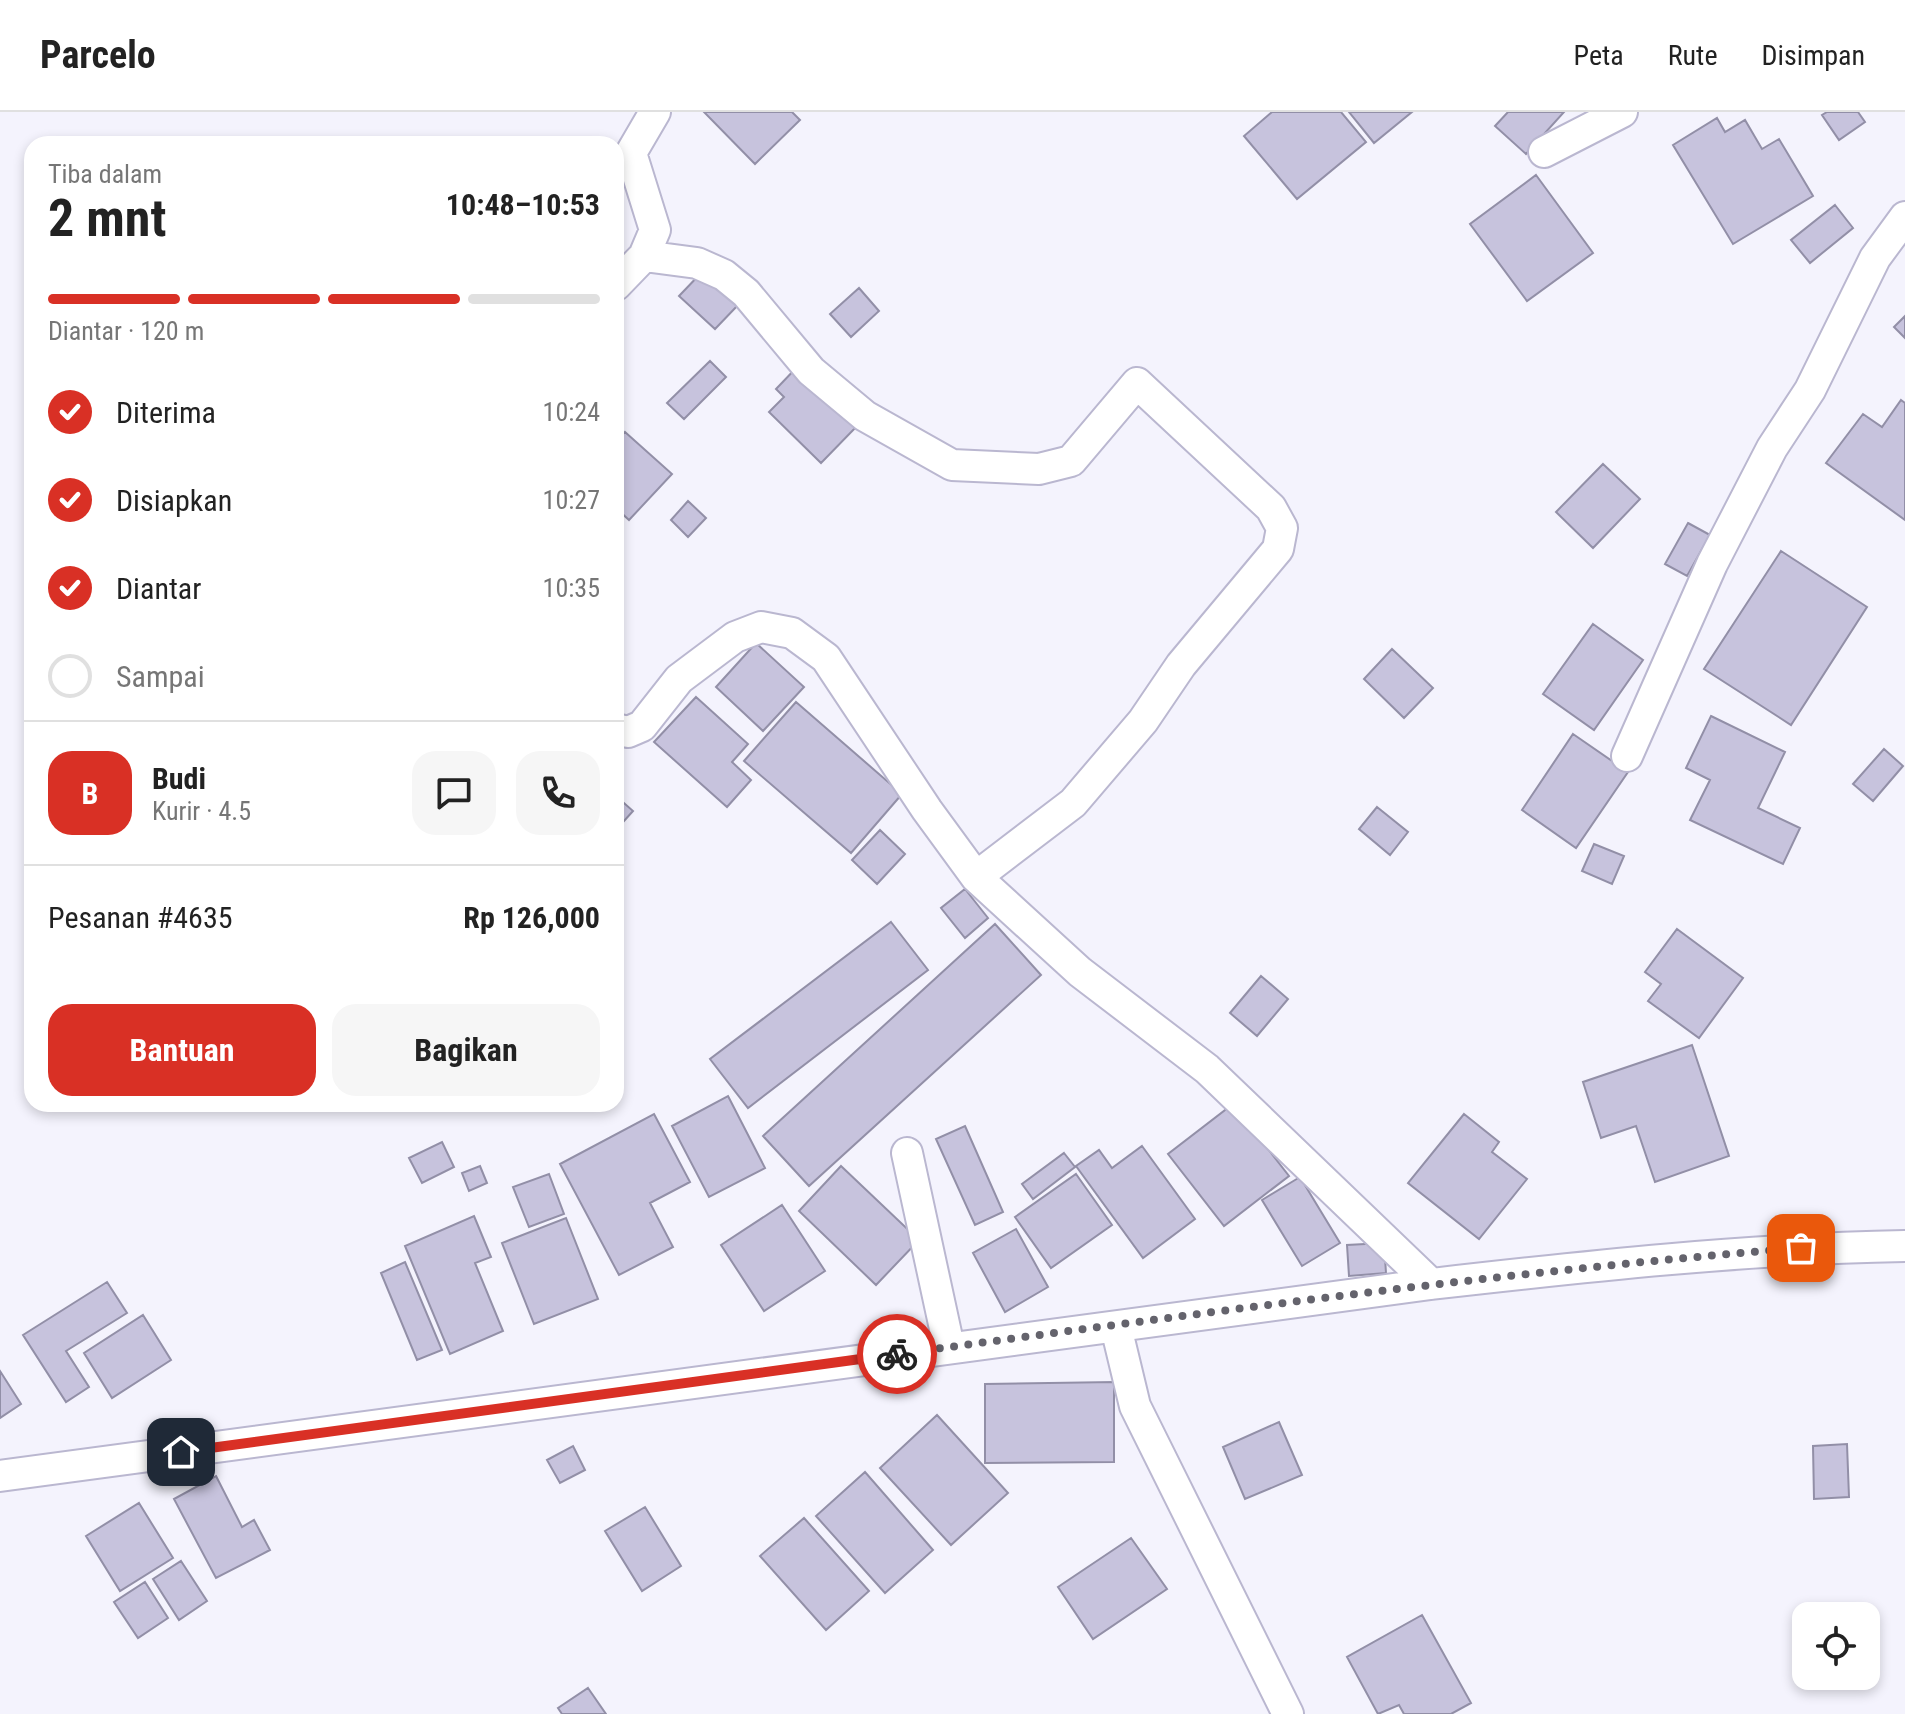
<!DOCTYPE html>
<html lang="id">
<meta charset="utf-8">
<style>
:root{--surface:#fff;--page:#f6f6f6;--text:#222;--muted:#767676;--line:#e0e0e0;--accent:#d93025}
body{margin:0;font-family:"Roboto Condensed",sans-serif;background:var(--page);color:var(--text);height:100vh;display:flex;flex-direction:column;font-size:30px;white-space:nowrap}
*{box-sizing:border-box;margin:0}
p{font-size:26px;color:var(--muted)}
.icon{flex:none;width:44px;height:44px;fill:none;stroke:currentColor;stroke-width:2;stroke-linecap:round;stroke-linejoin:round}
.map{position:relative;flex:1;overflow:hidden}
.details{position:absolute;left:24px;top:24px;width:600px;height:976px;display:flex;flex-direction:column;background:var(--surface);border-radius:24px;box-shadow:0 4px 12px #0003}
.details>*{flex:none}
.fabs{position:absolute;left:1792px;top:1490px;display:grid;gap:16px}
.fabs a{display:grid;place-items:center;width:88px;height:88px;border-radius:16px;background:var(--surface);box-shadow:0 4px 12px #0003;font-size:40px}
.pin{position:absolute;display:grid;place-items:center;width:68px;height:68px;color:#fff;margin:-34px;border-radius:16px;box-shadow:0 4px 12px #0006}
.courier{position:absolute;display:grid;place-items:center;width:80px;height:80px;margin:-40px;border:6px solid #d93025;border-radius:50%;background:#fff;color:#222;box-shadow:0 2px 10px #0007}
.headline em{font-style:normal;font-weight:700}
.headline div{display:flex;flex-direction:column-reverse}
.headline{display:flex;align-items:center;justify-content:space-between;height:136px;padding:0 24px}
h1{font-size:52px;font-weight:700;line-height:60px}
.bar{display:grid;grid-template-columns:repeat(4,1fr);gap:12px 8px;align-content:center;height:96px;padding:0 24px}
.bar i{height:10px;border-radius:6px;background:var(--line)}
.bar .current{background:var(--accent)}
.bar p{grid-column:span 4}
.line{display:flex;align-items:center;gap:20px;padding:0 24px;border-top:2px solid var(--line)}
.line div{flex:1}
.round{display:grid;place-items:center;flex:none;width:84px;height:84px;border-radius:24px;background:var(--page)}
ol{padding:0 24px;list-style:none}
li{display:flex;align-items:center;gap:24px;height:88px}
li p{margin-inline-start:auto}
li .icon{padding:8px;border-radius:50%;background:var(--accent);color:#fff;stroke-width:4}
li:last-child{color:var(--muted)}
li i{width:44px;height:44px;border:4px solid var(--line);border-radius:50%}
.button{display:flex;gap:16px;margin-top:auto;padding:16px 24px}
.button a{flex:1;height:92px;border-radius:24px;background:var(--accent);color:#fff;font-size:32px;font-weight:700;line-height:92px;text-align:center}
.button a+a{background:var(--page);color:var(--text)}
header{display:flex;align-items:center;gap:48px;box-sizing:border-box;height:112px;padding:0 40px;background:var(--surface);border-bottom:2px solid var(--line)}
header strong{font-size:38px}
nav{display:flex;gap:44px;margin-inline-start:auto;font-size:28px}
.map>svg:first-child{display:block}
</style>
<header>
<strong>Parcelo</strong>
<nav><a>Peta</a><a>Rute</a><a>Disimpan</a></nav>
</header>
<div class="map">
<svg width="1905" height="1602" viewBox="0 0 1905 1602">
<rect width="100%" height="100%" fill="#f4f3fd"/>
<path fill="#c7c3dd" stroke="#928fa7" stroke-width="2" d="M 704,0 L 792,0 L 800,8 L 755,52 Z
M 1272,0 L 1341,0 L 1366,30 L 1297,87 L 1244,24 Z
M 1349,0 L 1412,0 L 1374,31 Z
M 1508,0 L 1564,0 L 1526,42 L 1495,14 Z
M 1827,0 L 1858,0 L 1865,10 L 1839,28 L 1822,3 Z
M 1717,6 L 1725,20 L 1745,8 L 1762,37 L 1779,27 L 1813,84 L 1733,132 L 1673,33 Z
M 1536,63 L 1593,141 L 1527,189 L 1470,112 Z
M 1835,93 L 1853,116 L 1810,151 L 1791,128 Z
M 703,159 L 739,192 L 715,217 L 679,184 Z
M 859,176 L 879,199 L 851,225 L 830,202 Z
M 1905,204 L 1905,226 L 1894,215 Z
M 710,249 L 726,265 L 684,307 L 667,291 Z
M 799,253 L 859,312 L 821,351 L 769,300 L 784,285 L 776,277 Z
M 1901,288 L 1905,291 L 1905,408 L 1826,351 L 1863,302 L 1882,315 Z
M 625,320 L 672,362 L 629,408 L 616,396 L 616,329 Z
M 1603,352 L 1640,387 L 1593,436 L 1556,400 Z
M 688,389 L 706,406 L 688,425 L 671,408 Z
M 1688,411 L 1710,423 L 1687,464 L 1665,452 Z
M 1781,439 L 1867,495 L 1791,613 L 1704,557 Z
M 1593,512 L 1643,548 L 1594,618 L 1543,582 Z
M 756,531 L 804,575 L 763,619 L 716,575 Z
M 1392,537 L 1433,576 L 1404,606 L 1364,567 Z
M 696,585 L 748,632 L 732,650 L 751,668 L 727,695 L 654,630 Z
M 796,590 L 902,682 L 851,741 L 744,649 Z
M 1711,604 L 1785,640 L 1758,696 L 1800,716 L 1783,752 L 1690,708 L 1710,668 L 1686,656 Z
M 1573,622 L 1628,660 L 1576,736 L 1522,698 Z
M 1884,637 L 1903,654 L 1873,689 L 1853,672 Z
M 616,684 L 633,699 L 616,718 Z
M 1377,695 L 1408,720 L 1390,743 L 1359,717 Z
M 880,718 L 905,742 L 877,772 L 852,748 Z
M 1594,732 L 1624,744 L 1612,772 L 1582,759 Z
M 965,777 L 988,806 L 965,826 L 941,796 Z
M 891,810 L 928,858 L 748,996 L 710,947 Z
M 995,812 L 1041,863 L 809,1074 L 763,1024 Z
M 1677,817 L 1743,866 L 1699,926 L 1648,889 L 1661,872 L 1645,860 Z
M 1261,864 L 1288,887 L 1257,924 L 1230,901 Z
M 1692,933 L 1729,1044 L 1655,1070 L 1636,1014 L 1601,1026 L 1583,970 Z
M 728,984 L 765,1056 L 709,1085 L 672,1014 Z
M 1233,992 L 1289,1064 L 1224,1114 L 1168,1042 Z
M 654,1002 L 690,1070 L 650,1091 L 673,1135 L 619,1163 L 560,1052 Z
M 1464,1002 L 1499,1030 L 1492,1040 L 1527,1067 L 1479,1127 L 1408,1071 Z
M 965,1014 L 1003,1100 L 975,1113 L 936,1027 Z
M 442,1030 L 454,1055 L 422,1071 L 409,1046 Z
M 1142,1034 L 1195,1107 L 1143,1146 L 1076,1054 L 1099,1038 L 1112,1056 Z
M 1064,1041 L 1075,1055 L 1033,1087 L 1022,1072 Z
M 480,1054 L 487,1071 L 469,1079 L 462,1061 Z
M 841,1054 L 919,1128 L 876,1173 L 799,1099 Z
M 549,1062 L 564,1102 L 529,1115 L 513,1075 Z
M 1076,1062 L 1112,1113 L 1051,1156 L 1015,1105 Z
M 1300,1065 L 1340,1131 L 1302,1154 L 1262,1088 Z
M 782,1093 L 825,1159 L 764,1199 L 721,1133 Z
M 474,1104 L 491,1145 L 475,1151 L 503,1219 L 450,1242 L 405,1134 Z
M 566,1106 L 598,1187 L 534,1212 L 502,1131 Z
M 1016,1117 L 1048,1175 L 1005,1200 L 973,1141 Z
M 1384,1131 L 1386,1161 L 1349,1164 L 1347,1133 Z
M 405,1150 L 442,1238 L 417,1248 L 381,1161 Z
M 107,1170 L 127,1201 L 66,1239 L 89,1275 L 66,1290 L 23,1223 Z
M 143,1203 L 171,1248 L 112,1286 L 84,1241 Z
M 0,1259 L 21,1292 L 0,1306 Z
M 1114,1270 L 1114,1350 L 985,1351 L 985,1272 Z
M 937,1303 L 1008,1381 L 951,1433 L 880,1356 Z
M 1279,1310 L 1302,1363 L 1245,1387 L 1223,1335 Z
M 1847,1332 L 1849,1385 L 1814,1387 L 1813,1334 Z
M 573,1334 L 585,1358 L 560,1371 L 547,1348 Z
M 865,1360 L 933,1438 L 885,1481 L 816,1404 Z
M 216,1364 L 242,1415 L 254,1408 L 270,1438 L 216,1466 L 174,1387 Z
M 139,1391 L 173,1446 L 120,1479 L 86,1424 Z
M 645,1395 L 681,1454 L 642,1479 L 605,1419 Z
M 804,1406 L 869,1479 L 826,1518 L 760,1444 Z
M 1131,1426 L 1167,1477 L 1093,1527 L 1058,1475 Z
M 181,1449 L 207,1489 L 179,1508 L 153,1467 Z
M 145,1470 L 168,1506 L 138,1526 L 114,1490 Z
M 1422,1503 L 1471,1591 L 1451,1602 L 1404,1602 L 1399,1593 L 1378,1602 L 1347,1545 Z
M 588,1576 L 606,1602 L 562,1602 L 558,1596 Z"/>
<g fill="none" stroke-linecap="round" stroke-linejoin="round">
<defs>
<path id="minor" d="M 1544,40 L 1622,0
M 644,144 L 697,151 L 724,163 L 746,181 L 811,259 L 865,304 L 952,353 L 1039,357 L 1071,349 L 1137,271 L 1271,396 L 1282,416 L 1278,437 L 1181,553 L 1143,609 L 1073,691 L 976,765
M 616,173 L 644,144 L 655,118 L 631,41 L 655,0
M 616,617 L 628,620 L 642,614 L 679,567 L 735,525 L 761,515 L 792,521 L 826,546 L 927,698 L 976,765 L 1080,860 L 1207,957 L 1431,1172
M 1627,644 L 1712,452 L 1772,336 L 1810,278 L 1875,146 L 1905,105
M 907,1041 L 949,1235
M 1116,1215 L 1135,1294 L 1288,1602
M 0,1364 L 1431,1172 C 1589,1154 1746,1137 1905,1134"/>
</defs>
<use href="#minor" stroke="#bab7d0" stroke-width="34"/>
<use href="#minor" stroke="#fff" stroke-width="30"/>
</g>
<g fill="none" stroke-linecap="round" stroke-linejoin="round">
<path stroke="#64636c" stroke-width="8" stroke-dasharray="0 14.4" d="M 897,1242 C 1197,1202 1498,1160 1801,1136"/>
<path stroke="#d93025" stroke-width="10" d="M 181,1340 L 897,1242"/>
</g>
</svg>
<div class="fabs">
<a><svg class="icon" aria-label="locate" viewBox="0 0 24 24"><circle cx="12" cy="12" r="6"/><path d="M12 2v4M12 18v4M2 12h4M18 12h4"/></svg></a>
</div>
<div class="pin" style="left:1801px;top:1136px;background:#ea580c"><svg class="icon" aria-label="bag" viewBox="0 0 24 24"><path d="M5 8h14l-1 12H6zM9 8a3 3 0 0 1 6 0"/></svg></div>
<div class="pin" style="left:181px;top:1340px;background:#1f2937"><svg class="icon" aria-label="home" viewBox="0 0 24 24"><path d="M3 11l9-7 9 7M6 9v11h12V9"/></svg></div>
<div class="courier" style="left:897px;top:1242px"><svg class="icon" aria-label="bike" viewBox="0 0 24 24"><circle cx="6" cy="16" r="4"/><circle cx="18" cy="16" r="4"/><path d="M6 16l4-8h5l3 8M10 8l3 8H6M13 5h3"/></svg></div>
<section class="details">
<div class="headline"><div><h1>2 mnt</h1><p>Tiba dalam</p></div><em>10:48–10:53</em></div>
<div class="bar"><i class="current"></i><i class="current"></i><i class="current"></i><i></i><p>Diantar · 120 m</p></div>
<ol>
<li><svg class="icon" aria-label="check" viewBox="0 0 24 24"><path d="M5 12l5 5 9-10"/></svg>Diterima<p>10:24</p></li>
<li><svg class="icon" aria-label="check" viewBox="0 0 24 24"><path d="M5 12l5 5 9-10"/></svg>Disiapkan<p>10:27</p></li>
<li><svg class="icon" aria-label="check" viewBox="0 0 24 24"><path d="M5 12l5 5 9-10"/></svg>Diantar<p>10:35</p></li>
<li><i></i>Sampai</li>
</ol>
<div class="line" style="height:144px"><b class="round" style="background:var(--accent);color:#fff">B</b><div><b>Budi</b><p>Kurir · 4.5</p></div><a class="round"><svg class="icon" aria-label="chat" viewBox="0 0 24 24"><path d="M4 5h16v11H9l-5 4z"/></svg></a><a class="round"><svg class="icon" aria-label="phone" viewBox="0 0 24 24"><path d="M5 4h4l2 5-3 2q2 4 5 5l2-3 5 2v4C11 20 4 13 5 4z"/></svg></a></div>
<div class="line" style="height:104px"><div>Pesanan #4635</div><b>Rp 126,000</b></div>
<div class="button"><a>Bantuan</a><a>Bagikan</a></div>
</section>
</div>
